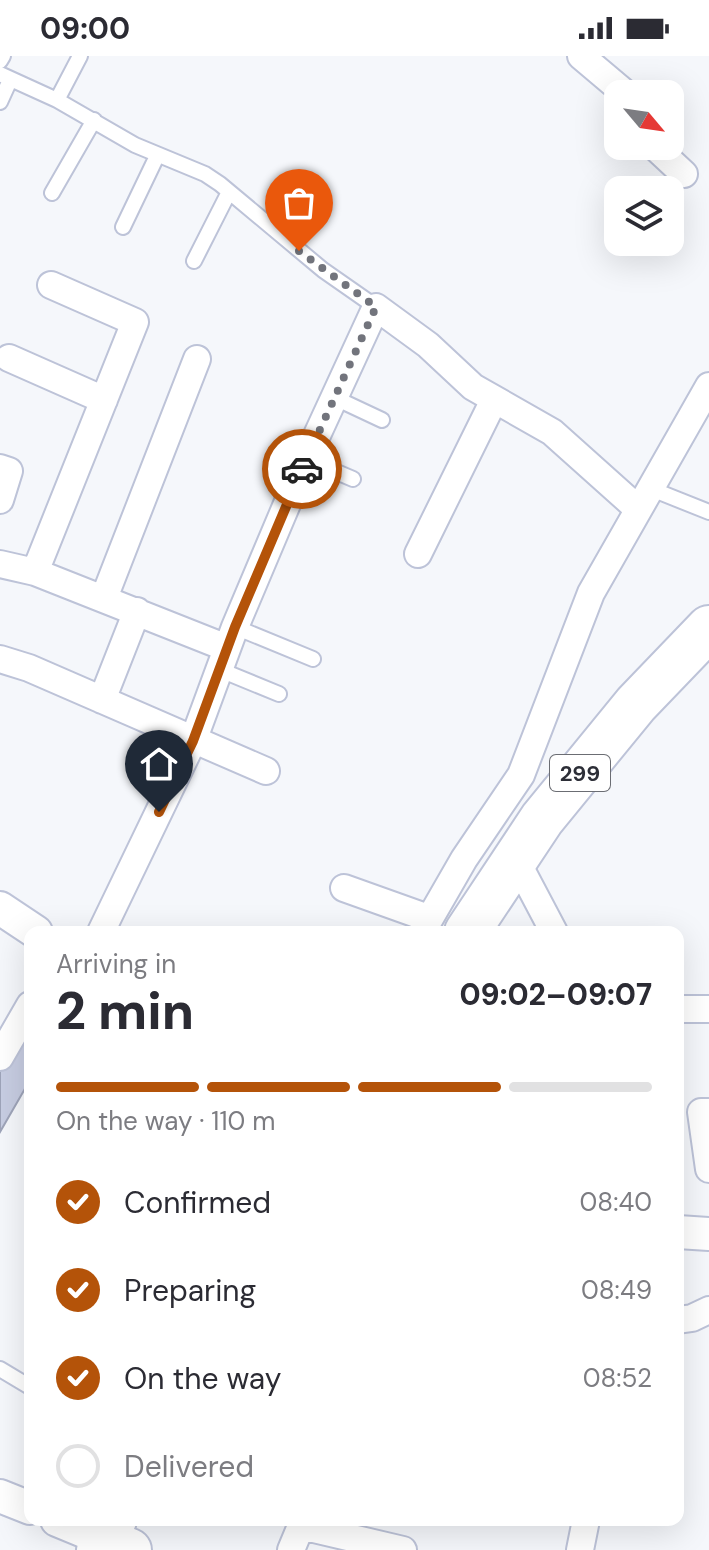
<!DOCTYPE html>
<meta charset="utf-8">
<style>
:root{--surface:#fff;--page:#f7f7f7;--text:#2b2b33;--muted:#7c7c81;--line:#e1e1e2;--accent:#b45309}
body{margin:0;font-family:"DM Sans",sans-serif;background:var(--page);color:var(--text);height:100vh;display:flex;flex-direction:column;font-size:30px;white-space:nowrap}
*{box-sizing:border-box;margin:0}
p{font-size:26px;color:var(--muted)}
.icon{flex:none;width:44px;height:44px;fill:none;stroke:currentColor;stroke-width:2;stroke-linecap:round;stroke-linejoin:round}
.map{position:relative;flex:1;overflow:hidden}
.side{position:absolute;left:24px;top:870px;width:660px;height:600px;display:flex;flex-direction:column;background:var(--surface);border-radius:16px;box-shadow:0 8px 32px #0002}
.side>*{flex:none}
.needle{width:52px;rotate:119deg}
.fabs{position:absolute;left:604px;top:24px;display:grid;gap:16px}
.fabs a{display:grid;place-items:center;width:80px;height:80px;border-radius:16px;background:var(--surface);box-shadow:0 8px 32px #0002;font-size:40px}
.pin{position:absolute;display:grid;place-items:center;width:68px;height:68px;color:#fff;margin:-82px -34px;border-radius:50% 50% 50% 0;rotate:-45deg;box-shadow:0 0 8px #0007}
.pin .icon{rotate:45deg}
.courier{position:absolute;display:grid;place-items:center;width:80px;height:80px;margin:-40px;border:6px solid #b45309;border-radius:50%;background:#fff;color:#222;box-shadow:0 2px 10px #0007}
.headline em{font-style:normal;font-weight:800}
.headline div{display:flex;flex-direction:column-reverse}
.headline{display:flex;align-items:center;justify-content:space-between;height:136px;padding:0 32px}
h1{font-size:52px;font-weight:800;line-height:60px}
.bar{display:grid;grid-template-columns:repeat(4,1fr);gap:12px 8px;align-content:center;height:96px;padding:0 32px}
.bar i{height:10px;border-radius:6px;background:var(--line)}
.bar .active{background:var(--accent)}
.bar p{grid-column:span 4}
ol{padding:0 32px;list-style:none}
li{display:flex;align-items:center;gap:24px;height:88px}
li p{margin-inline-start:auto}
li .icon{padding:8px;border-radius:50%;background:var(--accent);color:#fff;stroke-width:4}
li:last-child{color:var(--muted)}
li i{width:44px;height:44px;border:4px solid var(--line);border-radius:50%}
.status{display:flex;justify-content:space-between;align-items:center;height:56px;padding:0 40px;background:var(--surface);direction:ltr}
.status svg{height:22px;fill:currentColor}
.map>svg:first-child{display:block}
</style>
<div class="status"><b>09:00</b><svg viewBox="0 0 49 12"><path d="M0 12V9h3v3zM5 12V6h3v6zM10 12V3h3v9zM15 12V0h3v12zM26 1h20v11H26zM47 4h2v5h-2z"/></svg></div>
<div class="map">
<svg width="709" height="1494" viewBox="0 0 709 1494">
<rect width="100%" height="100%" fill="#f5f7fb"/>
<path fill="#c7cde2" stroke="#9ea4b9" stroke-width="2" d="M 30,963 L 30,1024 L 0,1076 L 0,1015 Z"/>
<g fill="none" stroke-linecap="round" stroke-linejoin="round">
<defs>
<path id="service" d="M 0,5 L 3,0
M 0,18 L 57,44 L 135,89 L 205,118 L 220,128 L 323,214 L 376,251
M 57,44 L 80,0
M 0,46 L 10,24
M 52,137 L 94,64
M 123,171 L 157,100
M 194,205 L 229,136
M 333,341 L 382,364
M 306,403 L 353,423
M 649,432 L 709,456
M 235,571 L 313,603
M 218,613 L 279,638
M 0,1313 L 30,1331"/>
<path id="minor" d="M 581,0 L 626,38
M 654,90 L 684,118
M 9,302 L 104,344
M 0,412 L 9,415 L 0,444
M 418,498 L 494,344
M 0,508 L 35,516 L 227,592
M 35,516 L 135,266 L 51,229
M 104,542 L 197,303
M 0,603 L 29,612 L 266,715
M 102,644 L 137,555
M 515,802 L 554,876
M 344,832 L 428,862
M 101,876 L 193,685 L 235,571 L 306,403 L 376,251 L 428,289 L 473,331 L 552,376 L 638,453
M 422,876 L 464,803 L 521,719 L 591,537 L 709,330
M 678,953 L 709,953
M 0,1001 L 30,949
M 709,1056 L 701,1056 L 709,1113
M 678,1264 L 692,1262 L 709,1254
M 291,1494 L 301,1470 L 403,1494
M 580,1494 L 586,1464"/>
<path id="tertiary" d="M 0,852 L 36,876
M 678,1176 L 709,1178
M 0,1440 L 30,1452
M 57,1464 L 103,1483"/>
<path id="primary" d="M 103,1483 L 130,1494"/>
<path id="trunk" d="M 467,876 L 542,763 L 636,648 L 709,572
M 99,1494 L 114,1464"/>
</defs>
<use href="#service" stroke="#bdc3d8" stroke-width="18"/>
<use href="#minor" stroke="#bdc3d8" stroke-width="30"/>
<use href="#tertiary" stroke="#bdc3d8" stroke-width="36"/>
<use href="#primary" stroke="#bdc3d8" stroke-width="46"/>
<use href="#trunk" stroke="#bdc3d8" stroke-width="48"/>
<use href="#service" stroke="#fff" stroke-width="14"/>
<use href="#minor" stroke="#fff" stroke-width="26"/>
<use href="#tertiary" stroke="#fff" stroke-width="32"/>
<use href="#primary" stroke="#fff" stroke-width="42"/>
<use href="#trunk" stroke="#fff" stroke-width="44"/>
</g>
<g fill="none" stroke-linecap="round" stroke-linejoin="round">
<path stroke="#72747c" stroke-width="8" stroke-dasharray="0 14.4" d="M 299,195 L 376,251 L 302,413"/>
<path stroke="#b45309" stroke-width="10" d="M 159,756 L 193,685 L 235,571 L 302,413"/>
</g>
<g text-anchor="middle" stroke-width="6" stroke-linejoin="round" paint-order="stroke">
<rect fill="#fff" stroke="#6b6d73" stroke-width="2" x="550" y="699" width="60" height="36" rx="6"/>
<g font-size="22" font-weight="bold" fill="#2c2e37">
<text x="580" y="725">299</text>
</g>
</g>
</svg>
<div class="fabs">
<a><svg class="needle" viewBox="-14 -14 28 28"><path d="M0-13l5 13h-10z" fill="#e53935"/><path d="M0 13l5-13h-10z" fill="#7c7c81"/></svg></a>
<a><svg class="icon" aria-label="layers" viewBox="0 0 24 24"><path d="M12 4l9 5-9 5-9-5zM3 14l9 5 9-5"/></svg></a>
</div>
<div class="pin" style="left:299px;top:195px;background:#ea580c"><svg class="icon" aria-label="bag" viewBox="0 0 24 24"><path d="M5 8h14l-1 12H6zM9 8a3 3 0 0 1 6 0"/></svg></div>
<div class="pin" style="left:159px;top:756px;background:#1f2937"><svg class="icon" aria-label="home" viewBox="0 0 24 24"><path d="M3 11l9-7 9 7M6 9v11h12V9"/></svg></div>
<div class="courier" style="left:302px;top:413px"><svg class="icon" aria-label="car" viewBox="0 0 24 24"><path d="M5 17H2v-5l4-1 3-4h7l3 4 3 1v5h-3M9 17h6M6 11h13"/><circle cx="7" cy="17" r="2"/><circle cx="17" cy="17" r="2"/></svg></div>
<section class="side">
<div class="headline"><div><h1>2 min</h1><p>Arriving in</p></div><em>09:02–09:07</em></div>
<div class="bar"><i class="active"></i><i class="active"></i><i class="active"></i><i></i><p>On the way · 110 m</p></div>
<ol>
<li><svg class="icon" aria-label="check" viewBox="0 0 24 24"><path d="M5 12l5 5 9-10"/></svg>Confirmed<p>08:40</p></li>
<li><svg class="icon" aria-label="check" viewBox="0 0 24 24"><path d="M5 12l5 5 9-10"/></svg>Preparing<p>08:49</p></li>
<li><svg class="icon" aria-label="check" viewBox="0 0 24 24"><path d="M5 12l5 5 9-10"/></svg>On the way<p>08:52</p></li>
<li><i></i>Delivered</li>
</ol>
</section>
</div>
